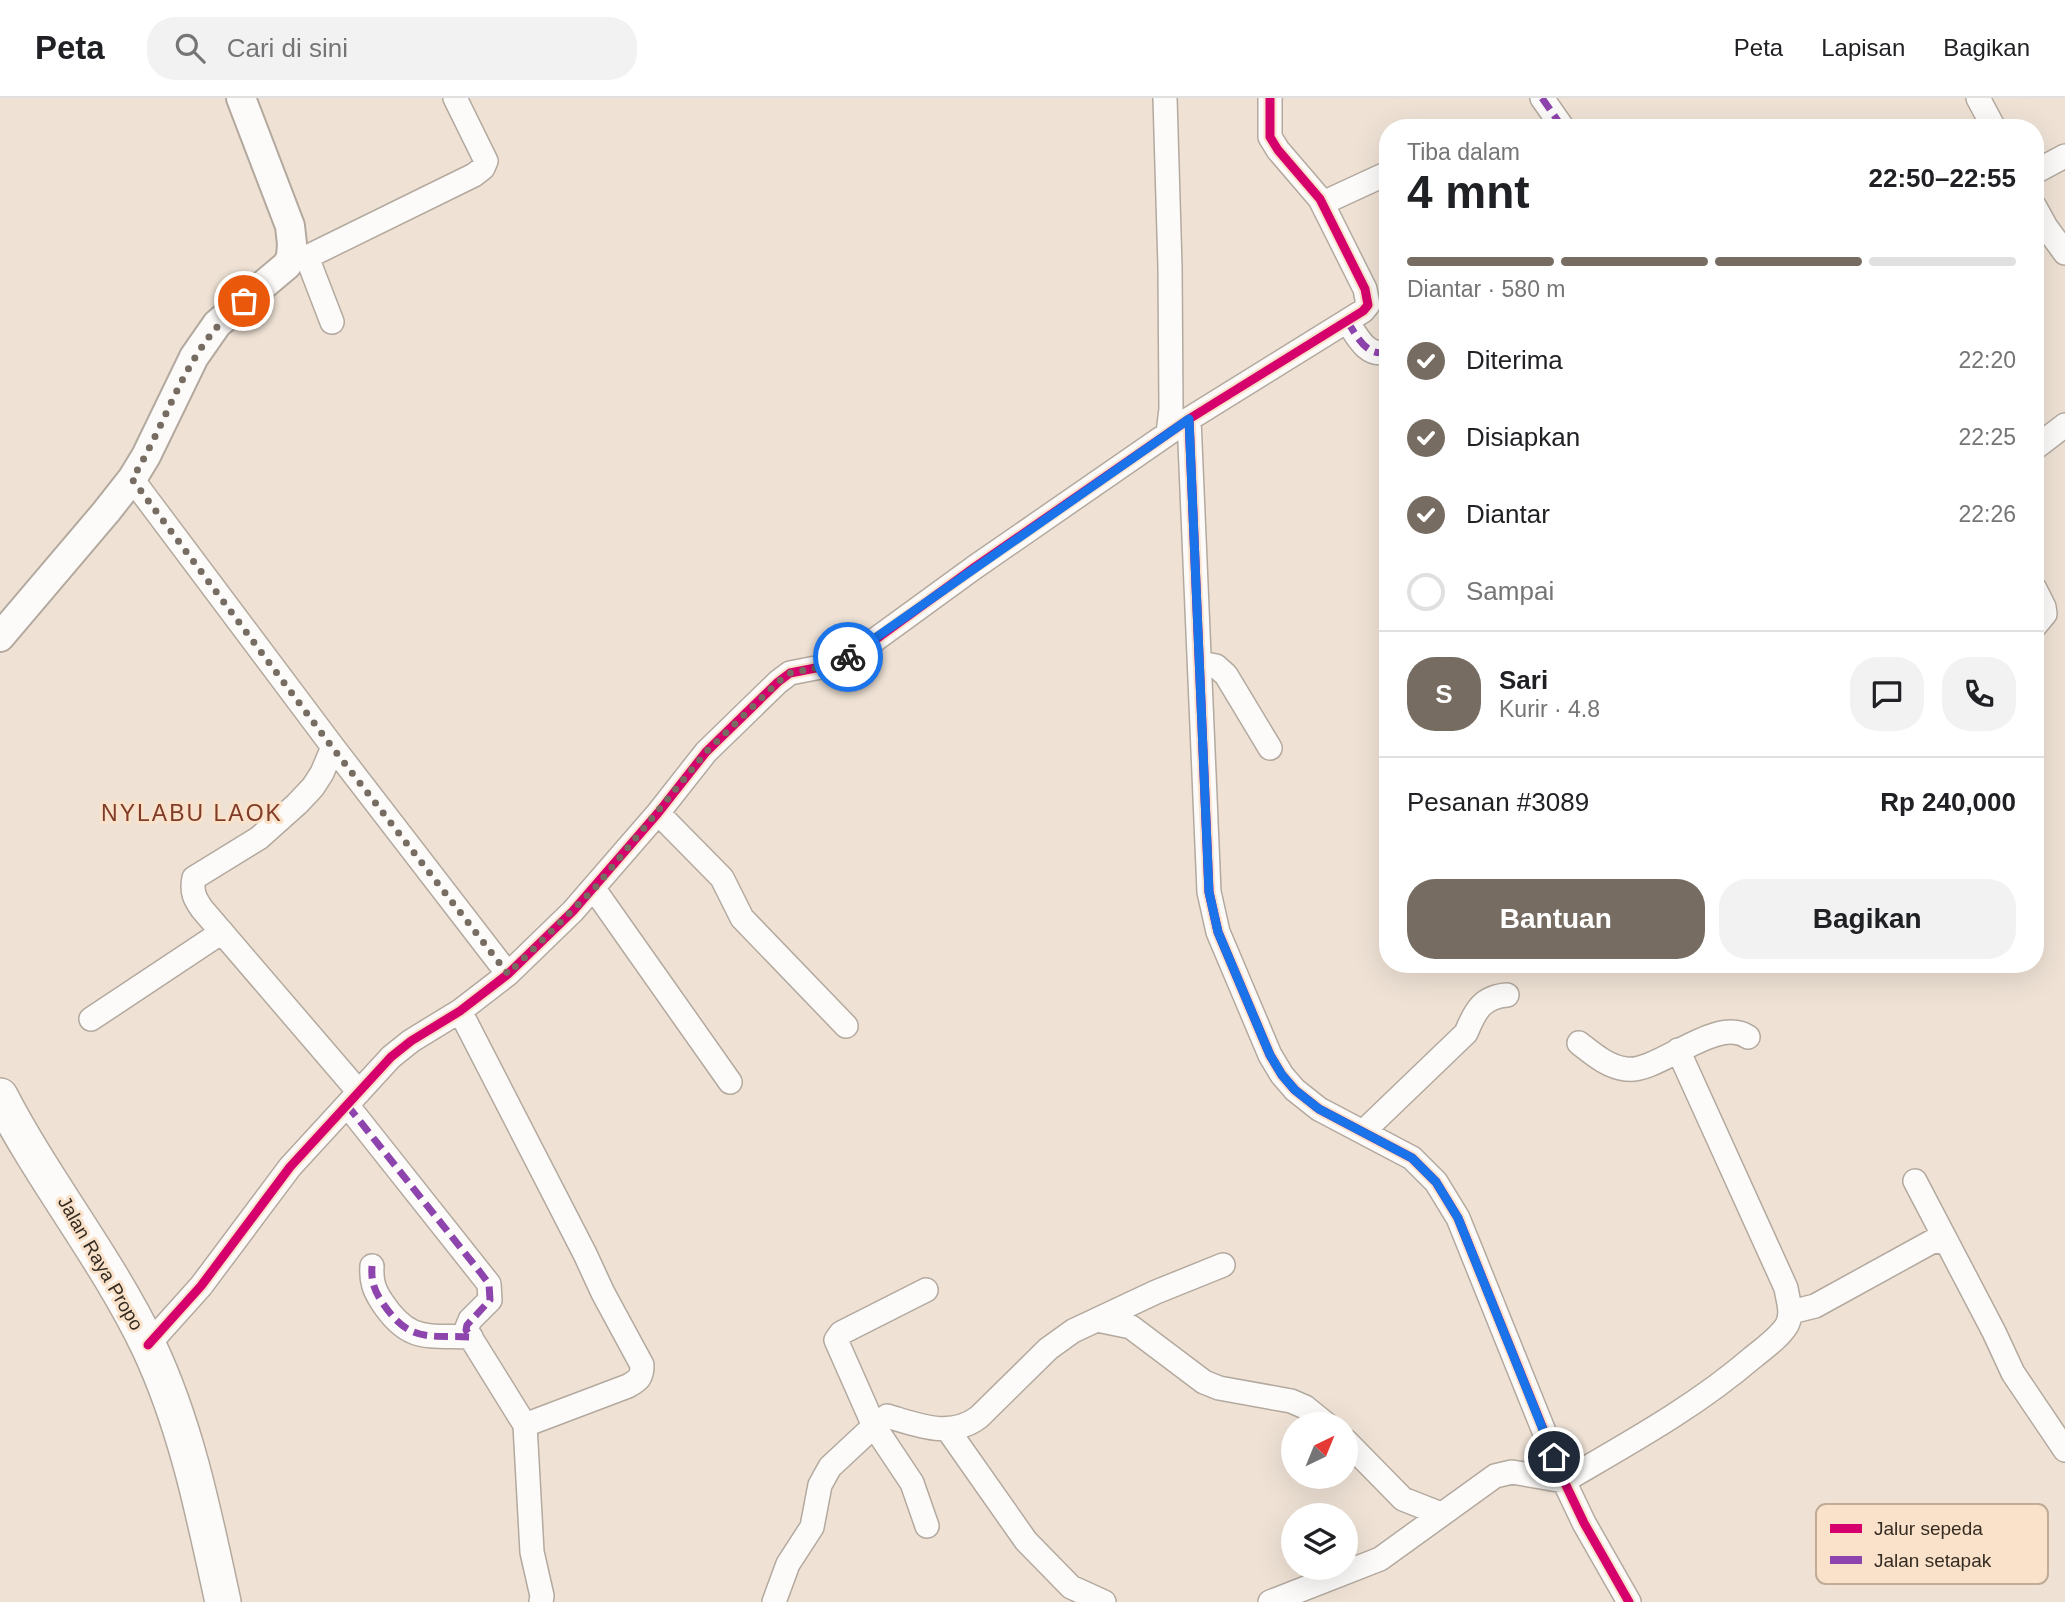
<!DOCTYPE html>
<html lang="id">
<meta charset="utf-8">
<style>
:root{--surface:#fff;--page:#f2f2f2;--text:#202124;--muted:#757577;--line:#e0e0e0;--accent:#766c61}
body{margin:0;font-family:Arial,sans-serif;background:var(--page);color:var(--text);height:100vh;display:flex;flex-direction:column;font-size:26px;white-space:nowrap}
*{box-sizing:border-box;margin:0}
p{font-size:23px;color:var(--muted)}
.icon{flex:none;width:38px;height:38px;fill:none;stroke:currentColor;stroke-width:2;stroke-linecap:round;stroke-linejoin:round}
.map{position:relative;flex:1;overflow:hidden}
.sheet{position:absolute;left:1379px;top:21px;width:665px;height:854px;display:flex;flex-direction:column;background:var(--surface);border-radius:28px;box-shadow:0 7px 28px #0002}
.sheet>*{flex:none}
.needle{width:46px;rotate:43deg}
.controls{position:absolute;left:1281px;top:1314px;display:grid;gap:14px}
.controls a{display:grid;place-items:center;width:77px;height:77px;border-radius:50%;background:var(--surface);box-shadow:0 7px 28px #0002;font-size:35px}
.pin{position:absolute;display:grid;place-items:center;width:60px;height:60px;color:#fff;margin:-30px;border:4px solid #fff;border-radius:50%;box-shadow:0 2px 7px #0007}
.courier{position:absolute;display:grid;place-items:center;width:70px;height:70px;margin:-35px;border:5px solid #1a73e8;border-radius:50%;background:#fff;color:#222;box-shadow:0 2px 9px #0007}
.headline em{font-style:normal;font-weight:700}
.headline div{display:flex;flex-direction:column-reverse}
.headline{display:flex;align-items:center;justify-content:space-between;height:119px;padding:0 28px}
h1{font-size:46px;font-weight:700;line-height:52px}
.bar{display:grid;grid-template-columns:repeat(4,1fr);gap:10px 7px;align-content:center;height:84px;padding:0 28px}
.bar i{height:9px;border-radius:5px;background:var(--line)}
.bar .active{background:var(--accent)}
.bar p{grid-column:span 4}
.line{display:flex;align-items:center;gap:18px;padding:0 28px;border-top:2px solid var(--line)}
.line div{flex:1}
.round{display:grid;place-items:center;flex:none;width:74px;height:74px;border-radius:28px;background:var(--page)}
ol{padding:0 28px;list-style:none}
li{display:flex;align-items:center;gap:21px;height:77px}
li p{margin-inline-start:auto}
li .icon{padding:7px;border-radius:50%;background:var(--accent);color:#fff;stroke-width:4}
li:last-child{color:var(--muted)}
li i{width:38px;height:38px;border:4px solid var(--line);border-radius:50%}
.action{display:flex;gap:14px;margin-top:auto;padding:14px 28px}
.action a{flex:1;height:80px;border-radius:28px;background:var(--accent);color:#fff;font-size:28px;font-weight:700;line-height:80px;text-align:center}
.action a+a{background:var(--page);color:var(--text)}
header{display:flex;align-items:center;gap:42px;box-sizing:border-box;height:98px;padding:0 35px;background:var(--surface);border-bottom:2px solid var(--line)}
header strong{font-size:33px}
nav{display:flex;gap:38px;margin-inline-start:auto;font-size:24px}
.search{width:490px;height:63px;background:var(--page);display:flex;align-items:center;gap:18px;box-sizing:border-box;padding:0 24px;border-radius:28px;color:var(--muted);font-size:26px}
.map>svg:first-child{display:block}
</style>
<header>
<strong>Peta</strong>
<div class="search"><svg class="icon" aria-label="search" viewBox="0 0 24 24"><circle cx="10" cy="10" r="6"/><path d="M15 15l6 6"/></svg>Cari di sini</div>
<nav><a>Peta</a><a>Lapisan</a><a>Bagikan</a></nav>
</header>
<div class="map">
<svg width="2065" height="1504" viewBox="0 0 2065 1504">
<rect width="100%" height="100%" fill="#efe2d5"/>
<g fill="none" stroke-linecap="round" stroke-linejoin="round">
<defs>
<path id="minor" d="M 1165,0 L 1170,169 L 1171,311 L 1168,335
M 1542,0 L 1563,30
M 1978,0 L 1994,30
M 2035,74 L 2065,58
M 1323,105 L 1388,75
M 2035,109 L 2046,129 L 2065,155
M 291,159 L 307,159 L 474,77 L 483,70 L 486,63 L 455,0
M 307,159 L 332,224
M 1347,223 C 1357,238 1367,261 1388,253
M 1189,321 L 1209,794 L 1218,834 L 1270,957 L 1282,977 L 1295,992 L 1319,1011 L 1412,1060 L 1436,1084 L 1458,1120 L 1564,1383 L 1584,1425 L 1629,1504
M 2035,350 L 2065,327
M 132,381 L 333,649 L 508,876
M 2035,491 L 2044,509 L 2045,516 L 2035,528
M 1200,565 L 1216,568 L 1226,577 L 1270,650
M 333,649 L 322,675 L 313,689 L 297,706 L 259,740 L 194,780 C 191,794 195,801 202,811 L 359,994
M 658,715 L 722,780 L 742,820 L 846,928
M 594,791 L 730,984
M 460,913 L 585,1156 L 603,1195 L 642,1267 C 642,1279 639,1282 628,1288 L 525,1327
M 91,921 L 222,834
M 1579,945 C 1593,956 1608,969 1626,971 C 1657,976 1716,917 1748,939
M 347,1007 L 489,1186 L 490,1202 L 470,1222 L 466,1232 L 525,1327 L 532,1454 L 542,1498 L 541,1504
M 1364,1033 L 1466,935 C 1475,913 1482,899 1507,897
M 1915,1083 L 1994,1234 L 2013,1275 L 2065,1352
M 372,1168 C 371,1183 374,1192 382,1204 C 409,1245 427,1237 471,1239
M 1791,1214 L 1815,1208 L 1935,1142 L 1948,1146
M 1097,1222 L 1131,1229 L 1204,1284 L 1219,1290 L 1291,1303 L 1305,1309 L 1326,1326
M 148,1247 L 201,1188 L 290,1069 L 391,959 L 411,943 L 460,913 L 508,876 L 573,813 L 658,715 L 706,654 L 778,584 L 790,575 L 826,568 L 849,558 L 872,544 L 975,469 L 1189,321 L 1363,213 L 1368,207 L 1365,191 L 1320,101 L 1278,52 L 1270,39 L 1270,0
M 948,1332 L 1026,1443 L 1071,1489 L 1104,1504
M 1346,1343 L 1403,1401 L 1441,1416
M 927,1428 L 912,1385 L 874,1328 L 887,1318 C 918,1327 950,1341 979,1319 L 1048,1251 L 1073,1233 L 1156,1194 L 1223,1167
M 774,1504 L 788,1466 L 812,1429 L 820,1387 L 830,1369 L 874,1328 L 836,1242 L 841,1235 L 926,1192
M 1270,1504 L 1380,1461 L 1495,1378 L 1512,1374 L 1564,1383 C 1629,1345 1695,1309 1752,1260 C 1764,1250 1779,1240 1787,1227 C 1793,1215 1788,1203 1786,1190 L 1678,952"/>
<path id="tertiary" d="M 0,539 L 106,414 L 132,381 L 146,358 L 194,259 L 217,226 L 287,167 L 291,159 L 292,146 L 290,128 L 241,0"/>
<path id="primary" d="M 0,998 C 45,1085 107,1161 149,1249 C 187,1330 204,1417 223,1504"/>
</defs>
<use href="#minor" stroke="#b3a99f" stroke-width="26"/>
<use href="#tertiary" stroke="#b3a99f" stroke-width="32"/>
<use href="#primary" stroke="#b3a99f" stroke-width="38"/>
<use href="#minor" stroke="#fdfbf9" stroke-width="23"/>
<use href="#tertiary" stroke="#fdfbf9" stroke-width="28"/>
<use href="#primary" stroke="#fdfbf9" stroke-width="35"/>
<path stroke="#8e44ad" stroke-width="7" stroke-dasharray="14 7" stroke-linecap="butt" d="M 1542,0 L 1563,30
M 1347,223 C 1357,238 1367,261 1388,253
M 347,1007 L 480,1174 L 489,1186 L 490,1202 L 467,1227 L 466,1232 L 471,1239 C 427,1237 409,1245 382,1204 C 374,1192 371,1183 372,1168"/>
<defs>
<path id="cycleway" d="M 1189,321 L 1209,794 L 1218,834 L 1270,957 L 1282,977 L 1295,992 L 1319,1011 L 1412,1060 L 1436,1084 L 1458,1120 L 1564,1383 L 1584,1425 L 1629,1504
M 148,1247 L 201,1188 L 290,1069 L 391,959 L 411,943 L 460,913 L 508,876 L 573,813 L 658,715 L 706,654 L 778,584 L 790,575 L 826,568 L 849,558 L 872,544 L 975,469 L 1189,321 L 1363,213 L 1368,207 L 1365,191 L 1320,101 L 1278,52 L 1270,39 L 1270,0"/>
</defs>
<use href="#cycleway" stroke="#fae2ca" stroke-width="13"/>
<use href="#cycleway" stroke="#d6006c" stroke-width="9"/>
</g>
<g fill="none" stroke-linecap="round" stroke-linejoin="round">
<path stroke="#766c61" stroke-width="7" stroke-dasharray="0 12.6" d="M 244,203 C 184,251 171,318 132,381 L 332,649 L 508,876 L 594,791 L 706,654 L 778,584 L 790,575 L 826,568 L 848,559"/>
<path stroke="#1a73e8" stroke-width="9" d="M 848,559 L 1189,321 L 1209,794 L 1218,834 L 1270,957 L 1282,977 L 1295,992 L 1319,1011 L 1412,1060 L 1436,1084 L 1458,1120 L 1554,1359"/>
</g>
<g text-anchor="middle" stroke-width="6" stroke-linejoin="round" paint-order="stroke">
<g font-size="19" fill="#352c23" stroke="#fae2ca">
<text transform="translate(101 1165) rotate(60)" y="7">Jalan Raya Propo</text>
</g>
<g font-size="23" letter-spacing="2" fill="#803c28" stroke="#fae2ca">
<text x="192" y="723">NYLABU LAOK</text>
</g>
</g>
<rect x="1816" y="1406" width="232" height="80" rx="10" fill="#fae2ca" stroke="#bfab98" stroke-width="2"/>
<rect x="1830" y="1426" width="32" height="9" fill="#d6006c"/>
<rect x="1830" y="1458" width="32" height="8" fill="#8e44ad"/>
<g font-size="19" fill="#352c23">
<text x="1874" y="1437">Jalur sepeda</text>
<text x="1874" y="1469">Jalan setapak</text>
</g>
</svg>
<div class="controls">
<a><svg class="needle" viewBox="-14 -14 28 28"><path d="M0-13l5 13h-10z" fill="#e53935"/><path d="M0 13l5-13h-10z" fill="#757577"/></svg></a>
<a><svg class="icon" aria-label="layers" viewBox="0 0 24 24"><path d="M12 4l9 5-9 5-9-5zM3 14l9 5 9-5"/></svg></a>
</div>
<div class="pin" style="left:244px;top:203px;background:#ea580c"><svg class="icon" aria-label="bag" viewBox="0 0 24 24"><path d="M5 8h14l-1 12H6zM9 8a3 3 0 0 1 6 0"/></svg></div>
<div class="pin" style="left:1554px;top:1359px;background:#1f2937"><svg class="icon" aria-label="home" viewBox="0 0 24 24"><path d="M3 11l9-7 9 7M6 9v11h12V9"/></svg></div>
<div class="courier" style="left:848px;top:559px"><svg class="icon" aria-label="bike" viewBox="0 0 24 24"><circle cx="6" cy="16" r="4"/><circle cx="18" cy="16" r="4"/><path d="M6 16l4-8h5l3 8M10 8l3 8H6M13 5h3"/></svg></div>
<section class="sheet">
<div class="headline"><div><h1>4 mnt</h1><p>Tiba dalam</p></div><em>22:50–22:55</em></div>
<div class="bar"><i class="active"></i><i class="active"></i><i class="active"></i><i></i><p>Diantar · 580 m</p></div>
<ol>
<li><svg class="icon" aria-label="check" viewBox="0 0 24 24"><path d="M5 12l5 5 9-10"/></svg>Diterima<p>22:20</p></li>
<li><svg class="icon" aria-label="check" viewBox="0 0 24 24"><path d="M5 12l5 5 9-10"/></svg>Disiapkan<p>22:25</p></li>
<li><svg class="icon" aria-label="check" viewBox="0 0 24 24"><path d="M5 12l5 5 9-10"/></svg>Diantar<p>22:26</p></li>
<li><i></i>Sampai</li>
</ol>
<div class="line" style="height:126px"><b class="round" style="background:var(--accent);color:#fff">S</b><div><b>Sari</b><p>Kurir · 4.8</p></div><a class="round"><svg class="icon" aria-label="chat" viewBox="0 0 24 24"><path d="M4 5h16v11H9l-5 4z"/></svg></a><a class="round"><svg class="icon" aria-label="phone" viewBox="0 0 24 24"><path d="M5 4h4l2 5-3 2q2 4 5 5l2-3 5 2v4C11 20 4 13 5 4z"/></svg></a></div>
<div class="line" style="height:91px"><div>Pesanan #3089</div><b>Rp 240,000</b></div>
<div class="action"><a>Bantuan</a><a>Bagikan</a></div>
</section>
</div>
